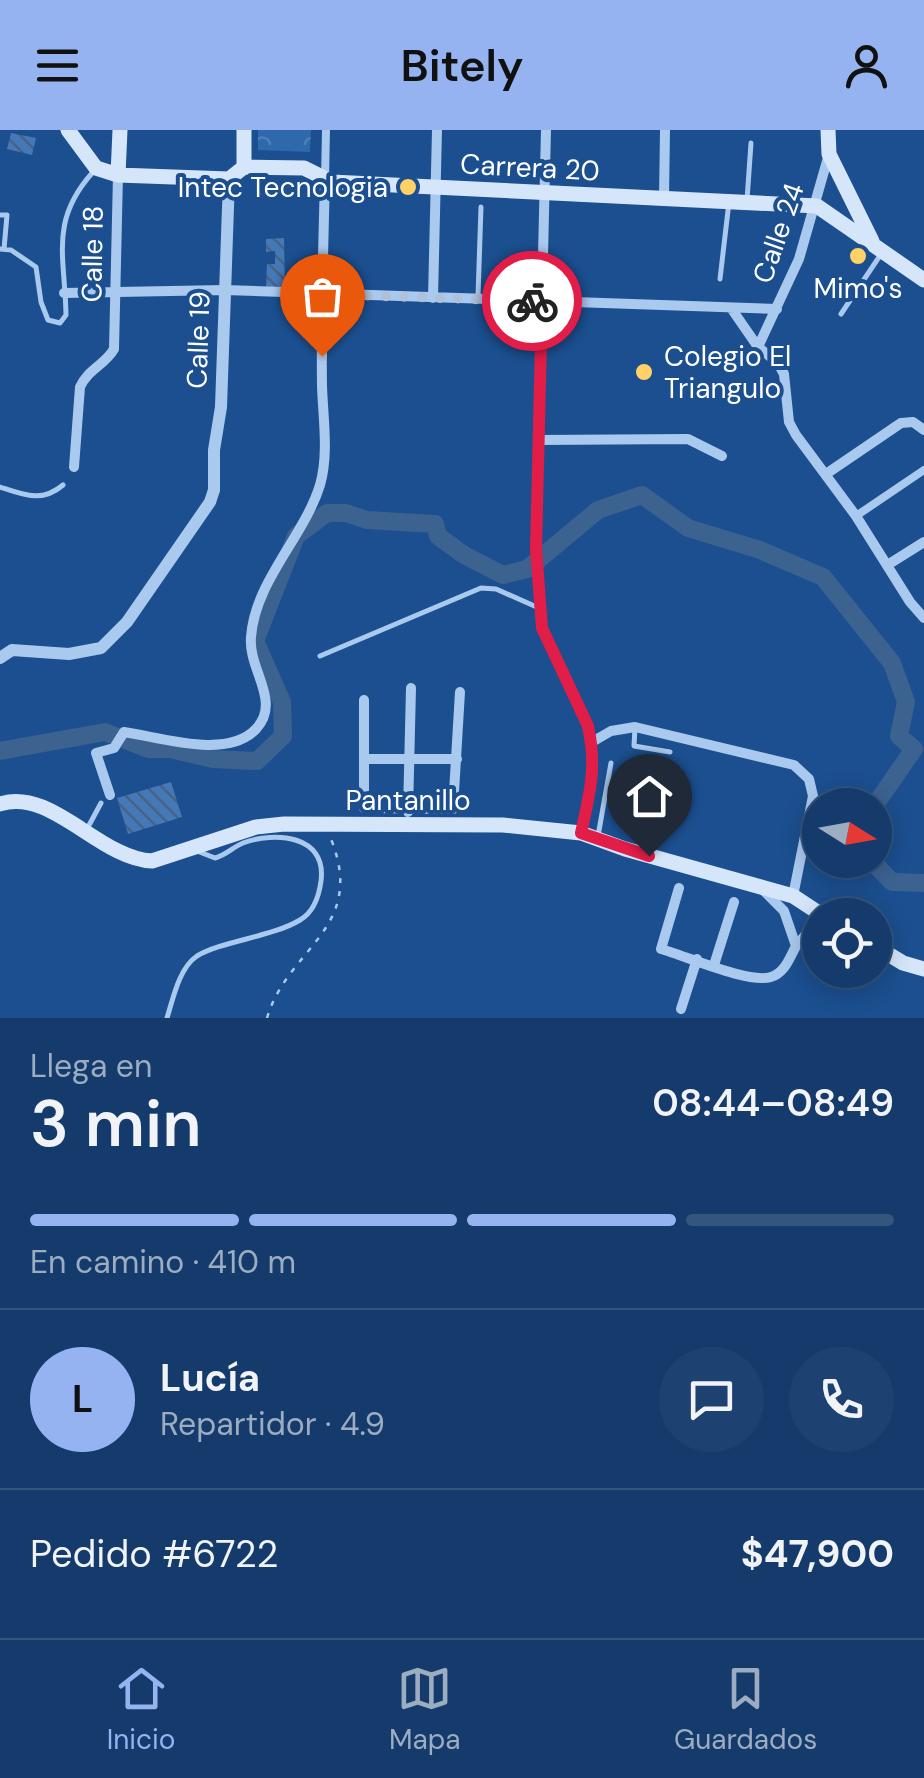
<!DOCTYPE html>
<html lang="es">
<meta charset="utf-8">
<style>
:root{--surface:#143b6b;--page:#1d4271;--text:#f1f3f6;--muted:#9dadc1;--line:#33557e;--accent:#95b2f1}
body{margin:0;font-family:"DM Sans",sans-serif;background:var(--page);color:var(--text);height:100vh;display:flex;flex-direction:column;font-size:38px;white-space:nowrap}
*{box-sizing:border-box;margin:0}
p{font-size:32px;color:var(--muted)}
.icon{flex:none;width:55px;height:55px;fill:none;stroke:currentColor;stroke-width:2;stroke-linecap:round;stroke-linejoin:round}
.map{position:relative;height:888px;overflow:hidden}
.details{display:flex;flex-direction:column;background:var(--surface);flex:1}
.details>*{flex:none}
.needle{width:65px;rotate:101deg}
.tools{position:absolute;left:802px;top:658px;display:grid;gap:20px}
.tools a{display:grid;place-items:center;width:90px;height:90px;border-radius:50%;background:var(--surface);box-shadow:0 5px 25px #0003,0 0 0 2px var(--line);font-size:50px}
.pin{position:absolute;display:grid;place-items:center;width:85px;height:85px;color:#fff;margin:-102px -42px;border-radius:50% 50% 50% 0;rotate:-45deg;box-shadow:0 0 10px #0007}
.pin .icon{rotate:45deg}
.courier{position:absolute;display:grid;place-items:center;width:100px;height:100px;margin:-50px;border:8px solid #e11d48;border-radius:50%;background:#fff;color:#222;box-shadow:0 2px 12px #0007}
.summary em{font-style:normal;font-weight:600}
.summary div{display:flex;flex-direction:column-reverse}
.summary{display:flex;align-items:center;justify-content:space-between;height:170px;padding:0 30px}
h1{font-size:65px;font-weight:600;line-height:75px}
.bar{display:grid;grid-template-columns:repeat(4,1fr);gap:15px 10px;align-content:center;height:120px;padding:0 30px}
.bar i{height:12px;border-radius:8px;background:var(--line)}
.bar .current{background:var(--accent)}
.bar p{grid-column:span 4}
.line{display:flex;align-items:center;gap:25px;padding:0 30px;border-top:2px solid var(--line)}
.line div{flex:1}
.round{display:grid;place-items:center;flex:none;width:105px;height:105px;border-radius:52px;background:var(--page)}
header{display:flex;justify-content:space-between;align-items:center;height:130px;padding:0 30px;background:var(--accent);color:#111;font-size:45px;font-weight:600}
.tabs{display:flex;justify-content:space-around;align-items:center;height:140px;border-top:2px solid var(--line);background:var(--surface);font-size:28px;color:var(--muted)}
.tabs a{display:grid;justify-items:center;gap:5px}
.tabs .current{color:var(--accent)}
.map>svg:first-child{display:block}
</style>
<header><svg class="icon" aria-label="menu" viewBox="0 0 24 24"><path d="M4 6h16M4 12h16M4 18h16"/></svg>Bitely<svg class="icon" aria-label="person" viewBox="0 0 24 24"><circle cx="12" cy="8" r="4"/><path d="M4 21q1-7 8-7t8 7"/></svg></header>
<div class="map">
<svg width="924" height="888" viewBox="0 0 924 888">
<defs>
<pattern id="park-crowns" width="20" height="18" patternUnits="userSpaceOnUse" patternTransform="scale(2.5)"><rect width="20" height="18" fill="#2e69ad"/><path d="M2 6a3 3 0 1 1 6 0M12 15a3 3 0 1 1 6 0" fill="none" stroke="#4d80b9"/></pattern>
<pattern id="building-back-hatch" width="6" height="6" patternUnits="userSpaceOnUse" patternTransform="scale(2.5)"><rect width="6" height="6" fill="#4478b7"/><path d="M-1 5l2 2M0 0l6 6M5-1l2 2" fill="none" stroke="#486282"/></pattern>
</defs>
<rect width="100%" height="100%" fill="#1b4f8f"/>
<path fill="url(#park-crowns)" d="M 258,0 L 311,0 L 310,22 L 258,20 Z"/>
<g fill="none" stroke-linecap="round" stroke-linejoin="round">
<path stroke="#3c6290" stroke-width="18" d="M 0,621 L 105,602 L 148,619 L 170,619 L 213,629 L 257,631 L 283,606 L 282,572 L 255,511 L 296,406 L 327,383 L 346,383 L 367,390 L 435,394 L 438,406 L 464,425 L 503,445 L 527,439 L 598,380 L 642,365 L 688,398 L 760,420 L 823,447 L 892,533 L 906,572 L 899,606 L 914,619 L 875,675
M 871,730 L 892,752 L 924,753"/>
</g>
<path fill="url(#building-back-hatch)" d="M 11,3 L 36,8 L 32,25 L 7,19 Z
M 284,108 L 285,158 L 266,158 L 267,134 L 275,134 L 275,121 L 266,122 L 266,109 Z
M 171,652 L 182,687 L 128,704 L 117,668 Z"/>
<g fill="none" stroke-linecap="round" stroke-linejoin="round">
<path stroke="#a9c9ee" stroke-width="2.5" stroke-dasharray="5 8" stroke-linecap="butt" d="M 267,888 C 288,817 367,799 331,709"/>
<path stroke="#a9c9ee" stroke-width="5" d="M 747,70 L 751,13
M 0,85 L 7,85 L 4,119
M 0,119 L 11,120 L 36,137 L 41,172 L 48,190 L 60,193 L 66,185 C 65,126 49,91 93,42
M 720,149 L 729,72
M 478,166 L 481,77
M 841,184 L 881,124
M 0,357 C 24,365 42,373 63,355
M 320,526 L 481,458 L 496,459 L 539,478
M 635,597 L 634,616 L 670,622
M 87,699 L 101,673
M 598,706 L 611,633
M 167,888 C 173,869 179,838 197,826 C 222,811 272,807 300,790 C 314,782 319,766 321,751 C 327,705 275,701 243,713 C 233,717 226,725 215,728 L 197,721"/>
<path stroke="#a9c9ee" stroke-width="8" d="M 325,50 L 326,0
M 856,386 L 924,340"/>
<path stroke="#a9c9ee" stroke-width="10" d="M 546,0 L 536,419 L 542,498 L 588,596 C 598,638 590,662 581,703
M 664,69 L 665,0
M 64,163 L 224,160 L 777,179
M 433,168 L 437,0
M 731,178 L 758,217 L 778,233 L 784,244 L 789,292 L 796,305 L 856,386 L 910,472 L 924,488
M 758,217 L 799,129 L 829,24
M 539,310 L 688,309 L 722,326
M 74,337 L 80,257 C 88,239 105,235 114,219 L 118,45
M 826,344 L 901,293 L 913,292 L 924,300
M 889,434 L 924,412
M 364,570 L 364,678 L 453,679 L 460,562
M 592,612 L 611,601 L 635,597 L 794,635 L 809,649 L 813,666 L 793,766
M 365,629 L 457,629
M 110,665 L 96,623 L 114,618 L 124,602 C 160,607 227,630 256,599 C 282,571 248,540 251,507 C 255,451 304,407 320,355 C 329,324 323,288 322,256 C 321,188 323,119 325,50
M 408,682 L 411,558
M 679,758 L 661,819 C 686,826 749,854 771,847 C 785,843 790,827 796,816 L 784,781 L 763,760
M 796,816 L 808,802 L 816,781
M 714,835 L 734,772
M 681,879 L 697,829"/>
<path stroke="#a9c9ee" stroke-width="12" d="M 0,528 L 12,520 L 69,524 L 101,518 L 127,492 L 210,372 L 214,360 L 214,320 L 221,277 L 229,49"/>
<path stroke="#d6e6fa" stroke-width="15" d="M 68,0 L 96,38 L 118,45 L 229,49 L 244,37 L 304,38 L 332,52 L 817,76 L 924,150
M 828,0 L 829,24 L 872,111
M 244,37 L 244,0
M 118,45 L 120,0
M 0,674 C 51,657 100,729 152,731 L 256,697 L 284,694 L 503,695 L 581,703 L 625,719 L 793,766 L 822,785
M 875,816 L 903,833 L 924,839"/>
</g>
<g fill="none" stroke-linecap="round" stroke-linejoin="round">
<path stroke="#afc1d8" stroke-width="10" stroke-dasharray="0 18" d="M 322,226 L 322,164 L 532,171"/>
<path stroke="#e11d48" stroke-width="12" d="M 532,171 L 542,171 L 536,419 L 542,498 L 588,596 C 597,638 590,662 581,703 L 649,726"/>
</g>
<g fill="#ffd166" stroke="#1b4f8f" stroke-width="4">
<circle cx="408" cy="57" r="10"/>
<circle cx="858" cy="126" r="10"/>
<circle cx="644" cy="242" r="10"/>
</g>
<g text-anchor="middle" stroke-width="8" stroke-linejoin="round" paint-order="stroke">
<g font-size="28" fill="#fff" stroke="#1b4f8f">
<text transform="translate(530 37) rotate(3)" y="10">Carrera 20</text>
<text transform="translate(778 103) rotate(-71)" y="10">Calle 24</text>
<text transform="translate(92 124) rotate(-89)" y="10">Calle 18</text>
<text transform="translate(198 210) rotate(-88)" y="10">Calle 19</text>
<text x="408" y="680">Pantanillo</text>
</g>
<g font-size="28" fill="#fff" stroke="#1b4f8f" text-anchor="end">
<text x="388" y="67">Intec Tecnologia</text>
<text x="858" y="168" text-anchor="middle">Mimo's</text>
<text x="664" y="236" text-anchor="start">Colegio El<tspan x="664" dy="32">Triangulo</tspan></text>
</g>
</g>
</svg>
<div class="tools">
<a><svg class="needle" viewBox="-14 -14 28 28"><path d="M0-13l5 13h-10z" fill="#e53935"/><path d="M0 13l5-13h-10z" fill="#9dadc1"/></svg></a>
<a><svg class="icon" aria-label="locate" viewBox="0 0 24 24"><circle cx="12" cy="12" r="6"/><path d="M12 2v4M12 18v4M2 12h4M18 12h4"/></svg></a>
</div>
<div class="pin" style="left:322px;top:226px;background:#ea580c"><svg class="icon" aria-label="bag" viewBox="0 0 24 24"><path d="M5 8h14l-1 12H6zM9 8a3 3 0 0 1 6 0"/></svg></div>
<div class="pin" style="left:649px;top:726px;background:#1f2937"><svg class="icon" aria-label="home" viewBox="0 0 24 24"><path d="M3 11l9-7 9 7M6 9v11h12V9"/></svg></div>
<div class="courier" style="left:532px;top:171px"><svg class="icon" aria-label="bike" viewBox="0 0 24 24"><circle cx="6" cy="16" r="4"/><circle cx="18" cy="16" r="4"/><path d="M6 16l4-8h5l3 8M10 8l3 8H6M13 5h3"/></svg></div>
</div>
<section class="details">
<div class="summary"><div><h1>3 min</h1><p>Llega en</p></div><em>08:44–08:49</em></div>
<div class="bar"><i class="current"></i><i class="current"></i><i class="current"></i><i></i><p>En camino · 410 m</p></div>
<div class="line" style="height:180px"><b class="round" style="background:var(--accent);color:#111">L</b><div><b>Lucía</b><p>Repartidor · 4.9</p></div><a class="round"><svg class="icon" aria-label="chat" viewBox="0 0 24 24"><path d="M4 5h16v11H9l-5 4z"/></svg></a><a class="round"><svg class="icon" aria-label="phone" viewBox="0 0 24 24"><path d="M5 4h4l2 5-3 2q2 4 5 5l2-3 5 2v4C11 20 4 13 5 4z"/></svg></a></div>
<div class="line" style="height:130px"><div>Pedido #6722</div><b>$47,900</b></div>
</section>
<nav class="tabs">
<a class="current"><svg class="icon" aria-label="home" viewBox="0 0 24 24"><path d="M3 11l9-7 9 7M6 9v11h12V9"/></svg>Inicio</a>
<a><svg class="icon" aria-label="map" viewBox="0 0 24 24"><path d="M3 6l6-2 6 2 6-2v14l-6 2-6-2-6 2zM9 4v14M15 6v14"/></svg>Mapa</a>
<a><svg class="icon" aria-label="saved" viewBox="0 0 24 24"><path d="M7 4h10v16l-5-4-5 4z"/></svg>Guardados</a>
</nav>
